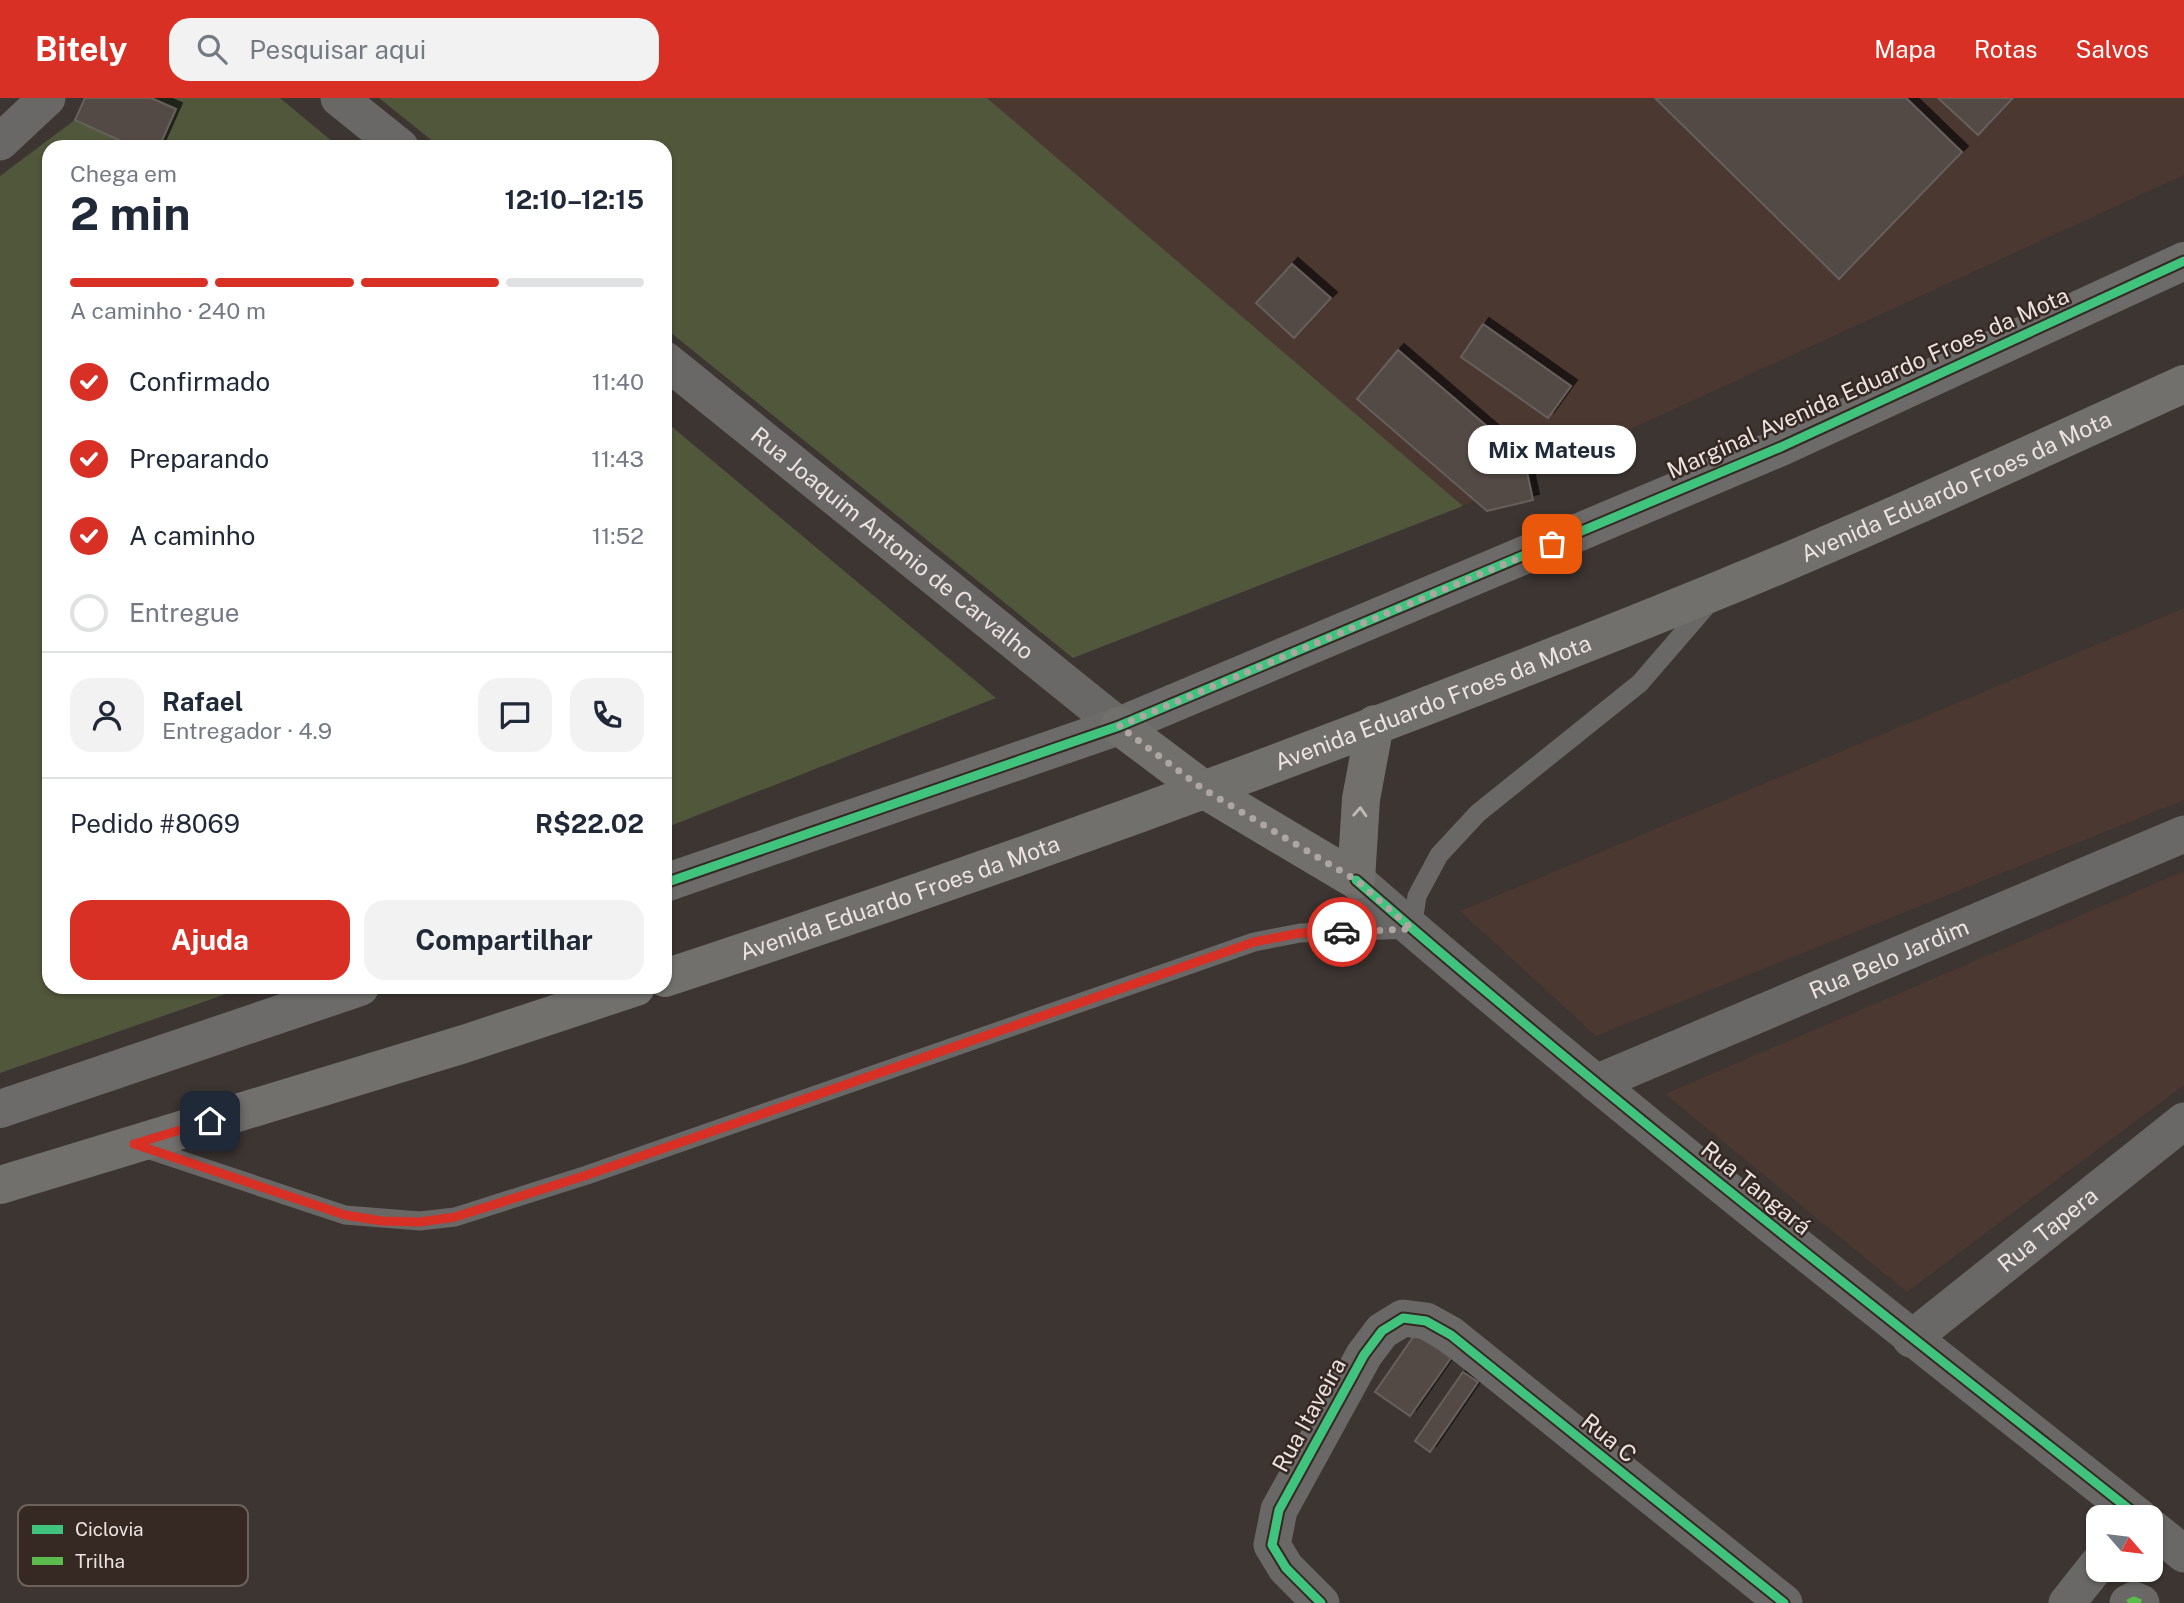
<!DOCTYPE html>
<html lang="pt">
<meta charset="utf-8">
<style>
:root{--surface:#fff;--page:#f2f2f3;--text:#1f2937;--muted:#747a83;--line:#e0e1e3;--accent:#d93025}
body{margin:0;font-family:"Public Sans",sans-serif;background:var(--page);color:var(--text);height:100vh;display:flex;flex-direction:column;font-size:26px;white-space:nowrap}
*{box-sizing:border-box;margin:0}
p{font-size:23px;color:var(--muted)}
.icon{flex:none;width:38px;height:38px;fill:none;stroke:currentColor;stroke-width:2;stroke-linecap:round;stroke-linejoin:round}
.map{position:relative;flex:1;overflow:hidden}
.panel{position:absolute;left:42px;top:42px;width:630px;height:854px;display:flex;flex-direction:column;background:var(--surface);border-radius:21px;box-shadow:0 2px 5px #0004}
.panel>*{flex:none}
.needle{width:46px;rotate:118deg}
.fabs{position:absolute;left:2086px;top:1407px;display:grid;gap:14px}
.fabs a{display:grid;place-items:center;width:77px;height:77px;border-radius:14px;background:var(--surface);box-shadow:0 2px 5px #0004;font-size:35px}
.pin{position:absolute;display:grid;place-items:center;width:60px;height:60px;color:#fff;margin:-30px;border-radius:14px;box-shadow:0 4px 10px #0006}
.courier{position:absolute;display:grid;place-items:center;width:70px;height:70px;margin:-35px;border:5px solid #d93025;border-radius:50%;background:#fff;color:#222;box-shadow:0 2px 9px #0007}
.bubble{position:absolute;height:49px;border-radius:21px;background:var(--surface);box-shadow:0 2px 5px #0004;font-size:23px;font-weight:700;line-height:49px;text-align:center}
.summary em{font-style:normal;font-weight:700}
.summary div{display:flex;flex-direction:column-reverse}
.summary{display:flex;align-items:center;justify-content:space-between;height:119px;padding:0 28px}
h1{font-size:46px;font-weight:700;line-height:52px}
.bar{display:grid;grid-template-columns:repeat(4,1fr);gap:10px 7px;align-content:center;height:84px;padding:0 28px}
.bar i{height:9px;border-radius:5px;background:var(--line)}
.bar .selected{background:var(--accent)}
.bar p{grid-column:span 4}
.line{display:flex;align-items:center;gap:18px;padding:0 28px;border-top:2px solid var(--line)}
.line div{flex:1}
.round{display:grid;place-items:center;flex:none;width:74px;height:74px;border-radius:21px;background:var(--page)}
ol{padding:0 28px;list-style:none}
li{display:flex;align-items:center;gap:21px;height:77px}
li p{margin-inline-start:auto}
li .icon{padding:7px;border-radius:50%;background:var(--accent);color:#fff;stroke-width:4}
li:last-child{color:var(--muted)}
li i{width:38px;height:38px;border:4px solid var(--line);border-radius:50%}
.cta{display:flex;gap:14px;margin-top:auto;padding:14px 28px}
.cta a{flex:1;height:80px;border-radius:21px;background:var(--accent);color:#fff;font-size:28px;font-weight:700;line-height:80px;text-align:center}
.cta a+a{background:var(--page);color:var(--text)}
header{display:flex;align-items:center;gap:42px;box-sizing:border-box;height:98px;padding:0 35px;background:var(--accent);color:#fff}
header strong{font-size:33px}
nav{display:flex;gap:38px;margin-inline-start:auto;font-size:24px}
.search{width:490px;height:63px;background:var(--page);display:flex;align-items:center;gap:18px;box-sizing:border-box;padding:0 24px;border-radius:21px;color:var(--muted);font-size:26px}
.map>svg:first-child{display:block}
</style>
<header>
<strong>Bitely</strong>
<div class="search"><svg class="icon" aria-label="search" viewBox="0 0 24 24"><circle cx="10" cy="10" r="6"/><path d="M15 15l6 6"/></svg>Pesquisar aqui</div>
<nav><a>Mapa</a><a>Rotas</a><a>Salvos</a></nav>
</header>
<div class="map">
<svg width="2184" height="1505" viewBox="0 0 2184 1505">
<defs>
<filter id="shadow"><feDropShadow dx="6" dy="-6" stdDeviation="0" flood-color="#0009"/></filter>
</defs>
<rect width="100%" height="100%" fill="#3c3532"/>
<path fill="#4b3831" d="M 987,0 L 2184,0 L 2184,77 L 1463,408 Z
M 2184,510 L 2184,702 L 1596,938 L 1460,813 Z
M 2184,773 L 2184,987 L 1907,1194 L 1665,996 Z"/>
<path fill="#51573b" d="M 104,0 L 280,0 L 339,49 L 49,49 L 49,889 L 246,889 L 0,975 L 0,78 Z
M 379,0 L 987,0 L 1463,408 L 1073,560 L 665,230 L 665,49 L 440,49 Z
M 665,323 L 996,600 L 665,730 Z"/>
<path fill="#534945" stroke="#66605d" stroke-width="2" filter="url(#shadow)" d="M 85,0 L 151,0 L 176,11 L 159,49 L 134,49 L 75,22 Z
M 1655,0 L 1906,0 L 1962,54 L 1839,181 Z
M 1938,0 L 2013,0 L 1978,37 Z
M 1292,166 L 1331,200 L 1294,240 L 1256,205 Z
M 1483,226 L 1571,288 L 1548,320 L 1461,259 Z
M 1398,252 L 1524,360 L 1533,402 L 1487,413 L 1357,301 Z
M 1416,1235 L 1451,1260 L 1410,1318 L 1375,1294 Z
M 1463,1274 L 1478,1284 L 1430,1354 L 1415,1343 Z"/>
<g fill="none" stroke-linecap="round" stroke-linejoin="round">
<path stroke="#696866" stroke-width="19" d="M 141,1049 L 345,1117 L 420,1123 L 455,1119 L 587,1077 L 1254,844 L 1300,835 L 1412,831 L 1417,798 L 1439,757 L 1478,715 L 1640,585 L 1709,505"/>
<g stroke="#696866" stroke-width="37">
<path d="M 339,0 L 400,49"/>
<path d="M 0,44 L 47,0"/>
<path id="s1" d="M 665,262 L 1119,628"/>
<path d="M 1356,782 C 1610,1003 1875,1210 2139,1419"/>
<path id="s2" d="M 1596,985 L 2184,736"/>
<path id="s3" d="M 1911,1241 L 2184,1023"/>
<path d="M 2151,1429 L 2184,1456"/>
<path d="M 1321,1505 L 1286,1470 L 1272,1447 L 1279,1412 L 1364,1257 L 1382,1233 L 1403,1220 L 1426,1223 L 1451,1237 L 1784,1505"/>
<path d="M 2067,1505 L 2098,1466"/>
<path d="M 2128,1505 L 2134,1502 L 2141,1505"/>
</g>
<path stroke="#6c6b69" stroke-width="38" d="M 665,785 L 1119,628 L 1781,349 L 2184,163
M 0,1011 L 360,889"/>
<g stroke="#71706c" stroke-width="38">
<path d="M 1119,628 L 1203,691 L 1356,782 L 1361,701 L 1375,626"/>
<path id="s4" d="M 665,880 C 1020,763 1373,633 1719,492 C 1876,428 2030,356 2184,286"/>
<path d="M 0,1087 L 464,946 L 636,889"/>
</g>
<path stroke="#5cbc4b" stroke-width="7" stroke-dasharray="14 7" stroke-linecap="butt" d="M 2128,1505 L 2134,1502 L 2141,1505"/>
<defs>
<path id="cycleway" d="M 1356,782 C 1610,1003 1875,1210 2139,1419
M 665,785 L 1119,628 L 1781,349 L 2184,163
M 1321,1505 L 1286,1470 L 1272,1447 L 1279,1412 L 1364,1257 L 1382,1233 L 1403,1220 L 1426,1223 L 1451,1237 L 1784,1505"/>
</defs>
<use href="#cycleway" stroke="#362924" stroke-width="13"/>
<use href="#cycleway" stroke="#40c37c" stroke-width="9"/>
</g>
<defs><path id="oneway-chevron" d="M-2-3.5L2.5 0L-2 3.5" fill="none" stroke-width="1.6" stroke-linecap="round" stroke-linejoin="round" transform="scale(1.75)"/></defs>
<use stroke="#c1bbb7" href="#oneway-chevron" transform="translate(1360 714) rotate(-87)"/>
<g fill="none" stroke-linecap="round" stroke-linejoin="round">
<path stroke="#aea6a3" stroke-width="7" stroke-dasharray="0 12.6" d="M 1342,834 L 1412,831 L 1356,782 L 1203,691 L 1119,628 L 1552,446"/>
<path stroke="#d93025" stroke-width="9" d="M 210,1023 L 134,1046 L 345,1117 L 382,1123 L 420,1124 L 455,1119 L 587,1077 L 1254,844 L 1300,835 L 1342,834"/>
</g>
<g text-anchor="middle" stroke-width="5" stroke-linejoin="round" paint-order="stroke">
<g font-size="23" fill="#ece3e0" stroke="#362924">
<text transform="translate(1868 285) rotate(-24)" y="8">Marginal Avenida Eduardo Froes da Mota</text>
<text dy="8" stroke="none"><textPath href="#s4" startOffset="1382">Avenida Eduardo Froes da Mota</textPath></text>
<text dy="8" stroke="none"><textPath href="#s1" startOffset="292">Rua Joaquim Antonio de Carvalho</textPath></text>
<text dy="8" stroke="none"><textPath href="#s4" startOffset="816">Avenida Eduardo Froes da Mota</textPath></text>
<text dy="8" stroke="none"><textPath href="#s4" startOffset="248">Avenida Eduardo Froes da Mota</textPath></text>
<text dy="8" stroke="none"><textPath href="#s2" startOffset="318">Rua Belo Jardim</textPath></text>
<text transform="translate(1756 1090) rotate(39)" y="8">Rua Tangará</text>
<text dy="8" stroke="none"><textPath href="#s3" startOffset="175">Rua Tapera</textPath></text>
<text transform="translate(1309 1317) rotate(-61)" y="8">Rua Itaveira</text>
<text transform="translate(1609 1340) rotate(39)" y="8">Rua C</text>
</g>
</g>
<rect x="18" y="1407" width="230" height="81" rx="10" fill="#362924" stroke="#6d615c" stroke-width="2"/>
<rect x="32" y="1427" width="31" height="9" fill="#40c37c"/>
<rect x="32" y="1459" width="31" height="8" fill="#5cbc4b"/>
<g font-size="19" fill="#ece3e0">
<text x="75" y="1438">Ciclovia</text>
<text x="75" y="1470">Trilha</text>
</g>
</svg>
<div class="fabs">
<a><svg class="needle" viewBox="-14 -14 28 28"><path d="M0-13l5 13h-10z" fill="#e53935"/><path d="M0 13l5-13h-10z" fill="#747a83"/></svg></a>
</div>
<div class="pin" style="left:1552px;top:446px;background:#ea580c"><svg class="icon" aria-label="bag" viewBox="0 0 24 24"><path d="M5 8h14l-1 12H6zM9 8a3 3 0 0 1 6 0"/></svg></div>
<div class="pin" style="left:210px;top:1023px;background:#1f2937"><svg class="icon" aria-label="home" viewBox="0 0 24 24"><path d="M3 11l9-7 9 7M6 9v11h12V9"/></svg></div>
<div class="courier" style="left:1342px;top:834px"><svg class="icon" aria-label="car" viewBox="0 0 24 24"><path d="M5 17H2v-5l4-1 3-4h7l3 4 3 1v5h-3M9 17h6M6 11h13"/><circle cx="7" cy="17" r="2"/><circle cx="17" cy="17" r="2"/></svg></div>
<div class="bubble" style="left:1468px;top:327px;width:168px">Mix Mateus</div>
<section class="panel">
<div class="summary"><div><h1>2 min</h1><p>Chega em</p></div><em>12:10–12:15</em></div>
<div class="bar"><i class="selected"></i><i class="selected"></i><i class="selected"></i><i></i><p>A caminho · 240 m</p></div>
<ol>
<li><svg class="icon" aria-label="check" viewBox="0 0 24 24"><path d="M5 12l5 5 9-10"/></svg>Confirmado<p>11:40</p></li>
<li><svg class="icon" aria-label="check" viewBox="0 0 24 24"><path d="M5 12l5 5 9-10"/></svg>Preparando<p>11:43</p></li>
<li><svg class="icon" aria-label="check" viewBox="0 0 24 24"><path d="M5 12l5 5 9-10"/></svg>A caminho<p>11:52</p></li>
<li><i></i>Entregue</li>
</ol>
<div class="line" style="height:126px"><a class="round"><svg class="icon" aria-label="person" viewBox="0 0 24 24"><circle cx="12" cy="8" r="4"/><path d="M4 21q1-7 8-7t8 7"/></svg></a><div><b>Rafael</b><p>Entregador · 4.9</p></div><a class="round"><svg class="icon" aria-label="chat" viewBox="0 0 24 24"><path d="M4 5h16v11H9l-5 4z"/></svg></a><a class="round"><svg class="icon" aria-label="phone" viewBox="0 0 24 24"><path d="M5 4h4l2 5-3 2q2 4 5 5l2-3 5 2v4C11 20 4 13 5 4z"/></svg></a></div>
<div class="line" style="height:91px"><div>Pedido #8069</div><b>R$22.02</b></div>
<div class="cta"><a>Ajuda</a><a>Compartilhar</a></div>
</section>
</div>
